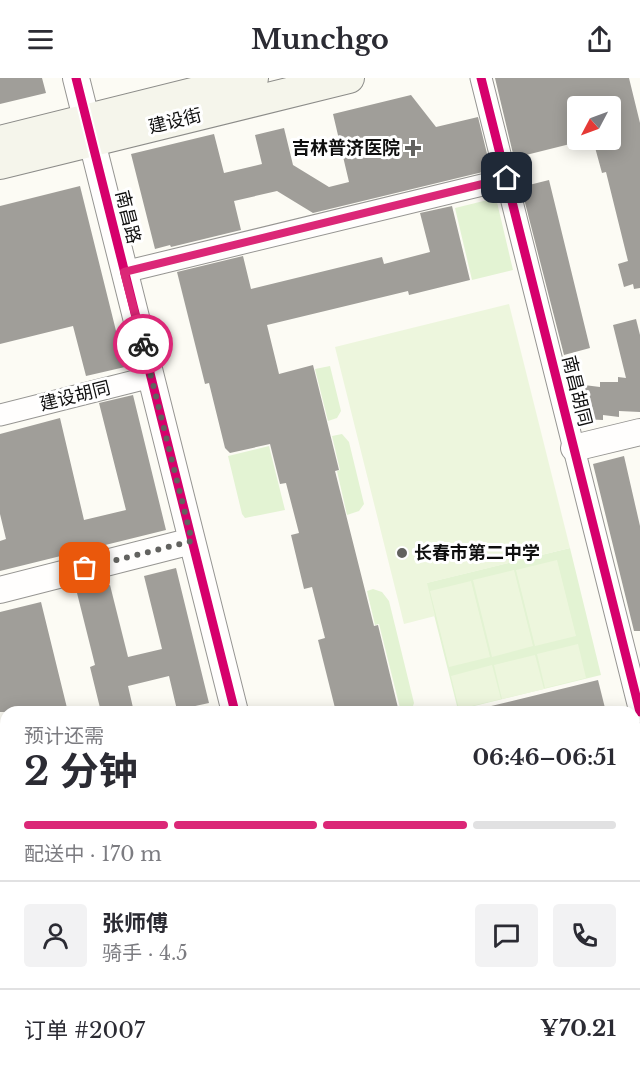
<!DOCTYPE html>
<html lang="zh">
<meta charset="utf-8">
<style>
:root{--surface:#fff;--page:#f2f2f3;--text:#2b2b33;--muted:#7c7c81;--line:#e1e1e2;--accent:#db2777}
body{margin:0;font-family:"Libre Baskerville","Noto Sans SC",serif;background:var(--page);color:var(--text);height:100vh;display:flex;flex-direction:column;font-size:22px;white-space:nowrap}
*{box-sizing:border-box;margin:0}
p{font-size:20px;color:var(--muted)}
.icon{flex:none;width:33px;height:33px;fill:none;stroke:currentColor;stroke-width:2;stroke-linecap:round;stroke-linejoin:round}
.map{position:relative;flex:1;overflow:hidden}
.side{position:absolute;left:0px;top:628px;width:640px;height:374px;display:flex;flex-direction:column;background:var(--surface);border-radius:18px 18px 0 0;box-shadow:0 3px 15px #0003}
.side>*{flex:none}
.needle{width:39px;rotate:229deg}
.controls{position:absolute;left:567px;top:18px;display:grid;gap:12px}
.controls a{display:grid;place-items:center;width:54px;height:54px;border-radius:6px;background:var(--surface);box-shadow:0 3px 15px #0003;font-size:30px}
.pin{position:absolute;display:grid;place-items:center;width:51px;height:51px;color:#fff;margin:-26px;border-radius:12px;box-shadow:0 3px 9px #0006}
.courier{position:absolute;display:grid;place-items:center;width:60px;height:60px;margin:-30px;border:4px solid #db2777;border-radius:50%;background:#fff;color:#222;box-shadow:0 2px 8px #0007}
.summary em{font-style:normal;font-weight:700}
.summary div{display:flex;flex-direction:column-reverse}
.summary{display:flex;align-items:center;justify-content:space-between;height:102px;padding:0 24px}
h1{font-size:39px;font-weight:700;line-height:45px}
.bar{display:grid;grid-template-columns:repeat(4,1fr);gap:9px 6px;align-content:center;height:72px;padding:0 24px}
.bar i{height:8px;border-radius:4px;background:var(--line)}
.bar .on{background:var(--accent)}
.bar p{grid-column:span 4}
.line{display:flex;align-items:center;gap:15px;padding:0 24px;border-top:2px solid var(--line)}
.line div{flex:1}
.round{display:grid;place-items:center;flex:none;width:63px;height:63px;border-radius:6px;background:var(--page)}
header{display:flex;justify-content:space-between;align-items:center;height:78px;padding:0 24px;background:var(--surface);font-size:27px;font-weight:700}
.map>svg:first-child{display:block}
</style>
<header><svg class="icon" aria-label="menu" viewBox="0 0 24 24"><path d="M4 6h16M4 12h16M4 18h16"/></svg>Munchgo<svg class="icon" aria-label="share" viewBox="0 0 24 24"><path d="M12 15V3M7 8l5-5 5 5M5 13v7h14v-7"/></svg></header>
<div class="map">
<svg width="640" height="1001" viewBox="0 0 640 1001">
<rect width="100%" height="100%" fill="#fcfbf4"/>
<path fill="#e3f3d3" d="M 496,120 L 513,192 L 472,202 L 455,130 Z
M 330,288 L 341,333 L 337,340 L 328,343 L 315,291 Z
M 342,356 L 349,364 L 364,426 L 359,433 L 347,437 L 337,393 L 340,392 L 332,358 Z
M 269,368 L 285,432 L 245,440 L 242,436 L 228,378 Z
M 570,470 L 601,597 L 458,632 L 426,505 Z
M 373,511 L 382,514 L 389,523 L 414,625 L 411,634 L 401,634 L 379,546 L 375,547 L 367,513 Z"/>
<path fill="#edf6dd" d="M 509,226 L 570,470 L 427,505 L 435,538 L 404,546 L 335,269 Z
M 557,482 L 576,558 L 535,568 L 516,492 Z
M 514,492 L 533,568 L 492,579 L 473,502 Z
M 471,503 L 490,579 L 449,589 L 430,513 Z
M 578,566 L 586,600 L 545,610 L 537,576 Z
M 535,577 L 544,611 L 502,621 L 494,587 Z
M 492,587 L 501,621 L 459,631 L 451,598 Z"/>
<path fill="#a09e99" d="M 0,0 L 42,0 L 46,15 L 0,26 Z
M 495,0 L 629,0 L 640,45 L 640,210 L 634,211 L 633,206 L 624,209 L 618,186 L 628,183 L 606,94 L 602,95 L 593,62 L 616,62 L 610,39 L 610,28 L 578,28 L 578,64 L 514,80 Z
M 411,17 L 436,49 L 478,39 L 491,92 L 313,135 L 277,113 L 234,123 L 241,152 L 171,169 L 170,167 L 155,171 L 131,76 L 214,56 L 224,95 L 262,86 L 255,57 L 284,50 L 293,87 L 329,109 L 349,104 L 333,36 Z
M 549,102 L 590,270 L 564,277 L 521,109 Z
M 80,108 L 125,289 L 86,298 L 73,248 L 0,266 L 0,128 Z
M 452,128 L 470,202 L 409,217 L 408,213 L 267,247 L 279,296 L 313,287 L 339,392 L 335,393 L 374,548 L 378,547 L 399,634 L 336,634 L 318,562 L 325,560 L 312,509 L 304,511 L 291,457 L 299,455 L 286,405 L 280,406 L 270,366 L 230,375 L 225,370 L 209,305 L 205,306 L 177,194 L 243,178 L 251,211 L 382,179 L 384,186 L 430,174 L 420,135 Z
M 636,241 L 640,257 L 640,334 L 619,333 L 619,339 L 603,337 L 603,342 L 582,341 L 584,307 L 600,309 L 600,304 L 618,304 L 618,299 L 626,300 L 613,247 Z
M 133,317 L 166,452 L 0,493 L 0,463 L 6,461 L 0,436 L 0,356 L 60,340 L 84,442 L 126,432 L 99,325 Z
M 624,378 L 640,448 L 640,553 L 634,553 L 593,386 Z
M 176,490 L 209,625 L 177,632 L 169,598 L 128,608 L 134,634 L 101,634 L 90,589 L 95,587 L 77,515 L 110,507 L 128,579 L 162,571 L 144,498 Z
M 41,524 L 68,634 L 0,634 L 0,534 Z
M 598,602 L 606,634 L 487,634 L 487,629 Z"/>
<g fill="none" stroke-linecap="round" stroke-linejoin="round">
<defs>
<path id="minor" d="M 481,0 L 640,634
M 124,194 L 507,101
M 0,337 L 151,299
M 0,689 L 6,687
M 634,882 L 640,880
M 141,1001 L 161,996"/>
<path id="tertiary" d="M 76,0 L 235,634
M 574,370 L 640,354
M 0,512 L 192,463
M 634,704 L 640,702
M 0,861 L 6,860
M 326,996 L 327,1001"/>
<path id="secondary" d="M 0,63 L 253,0
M 0,86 L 349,0"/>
</defs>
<use href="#minor" stroke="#969592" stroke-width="23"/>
<use href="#tertiary" stroke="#969592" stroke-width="28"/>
<use href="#secondary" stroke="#8c8c89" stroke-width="32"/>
<use href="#minor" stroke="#fffefd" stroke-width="21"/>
<use href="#tertiary" stroke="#fffefd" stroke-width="26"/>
<use href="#secondary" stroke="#f5f5eb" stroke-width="30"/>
<defs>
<path id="cycleway" d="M 76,0 L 235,634
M 481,0 L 640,634"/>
</defs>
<use href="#cycleway" stroke="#fff" stroke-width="13"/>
<use href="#cycleway" stroke="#d6006c" stroke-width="9"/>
</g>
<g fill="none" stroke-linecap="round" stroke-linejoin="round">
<path stroke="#62625f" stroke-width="6" stroke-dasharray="0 10.8" d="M 85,490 L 192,463 L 143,266"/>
<path stroke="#db2777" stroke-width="8" d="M 143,266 L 124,194 L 507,100"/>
</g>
<g fill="#62625f" stroke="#fff" stroke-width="2">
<path d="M410 61h6v6h6v6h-6v6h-6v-6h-6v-6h6z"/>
<circle cx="402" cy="475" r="6"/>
</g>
<g text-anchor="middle" stroke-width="6" stroke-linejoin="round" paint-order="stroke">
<g font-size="18" fill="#0f0f0f" stroke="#fff">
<text transform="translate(175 43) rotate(-14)" y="6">建设街</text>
<text transform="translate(128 139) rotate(76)" y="6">南昌路</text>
<text transform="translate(577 313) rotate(76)" y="6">南昌胡同</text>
<text transform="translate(75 318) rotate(-14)" y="6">建设胡同</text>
</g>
<g font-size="18" font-weight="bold" fill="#0f0f0f" stroke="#fff" text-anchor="end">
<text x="400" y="76">吉林普济医院</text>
<text x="414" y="481" text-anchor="start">长春市第二中学</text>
</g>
</g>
</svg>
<div class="controls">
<a><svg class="needle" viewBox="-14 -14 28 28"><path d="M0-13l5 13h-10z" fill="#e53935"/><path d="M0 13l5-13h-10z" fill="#7c7c81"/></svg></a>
</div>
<div class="pin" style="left:85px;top:490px;background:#ea580c"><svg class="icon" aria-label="bag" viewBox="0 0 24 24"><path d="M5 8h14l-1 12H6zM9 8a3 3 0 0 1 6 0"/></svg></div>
<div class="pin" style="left:507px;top:100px;background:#1f2937"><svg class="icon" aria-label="home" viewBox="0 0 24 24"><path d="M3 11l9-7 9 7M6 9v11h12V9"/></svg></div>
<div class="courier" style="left:143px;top:266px"><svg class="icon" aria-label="bike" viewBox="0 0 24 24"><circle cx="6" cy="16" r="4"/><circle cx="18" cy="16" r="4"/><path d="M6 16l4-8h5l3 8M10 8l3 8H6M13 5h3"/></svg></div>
<section class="side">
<div class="summary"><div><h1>2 分钟</h1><p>预计还需</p></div><em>06:46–06:51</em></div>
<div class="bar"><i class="on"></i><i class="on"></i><i class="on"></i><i></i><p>配送中 · 170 m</p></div>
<div class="line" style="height:108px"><a class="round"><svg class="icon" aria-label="person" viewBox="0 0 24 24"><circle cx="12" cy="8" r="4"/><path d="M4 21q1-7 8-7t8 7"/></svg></a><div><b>张师傅</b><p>骑手 · 4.5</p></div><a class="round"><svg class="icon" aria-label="chat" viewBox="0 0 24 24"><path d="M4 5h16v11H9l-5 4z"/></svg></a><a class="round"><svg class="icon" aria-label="phone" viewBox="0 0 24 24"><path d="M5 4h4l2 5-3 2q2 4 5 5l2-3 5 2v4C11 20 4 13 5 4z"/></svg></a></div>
<div class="line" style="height:78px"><div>订单 #2007</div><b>¥70.21</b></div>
</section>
</div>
